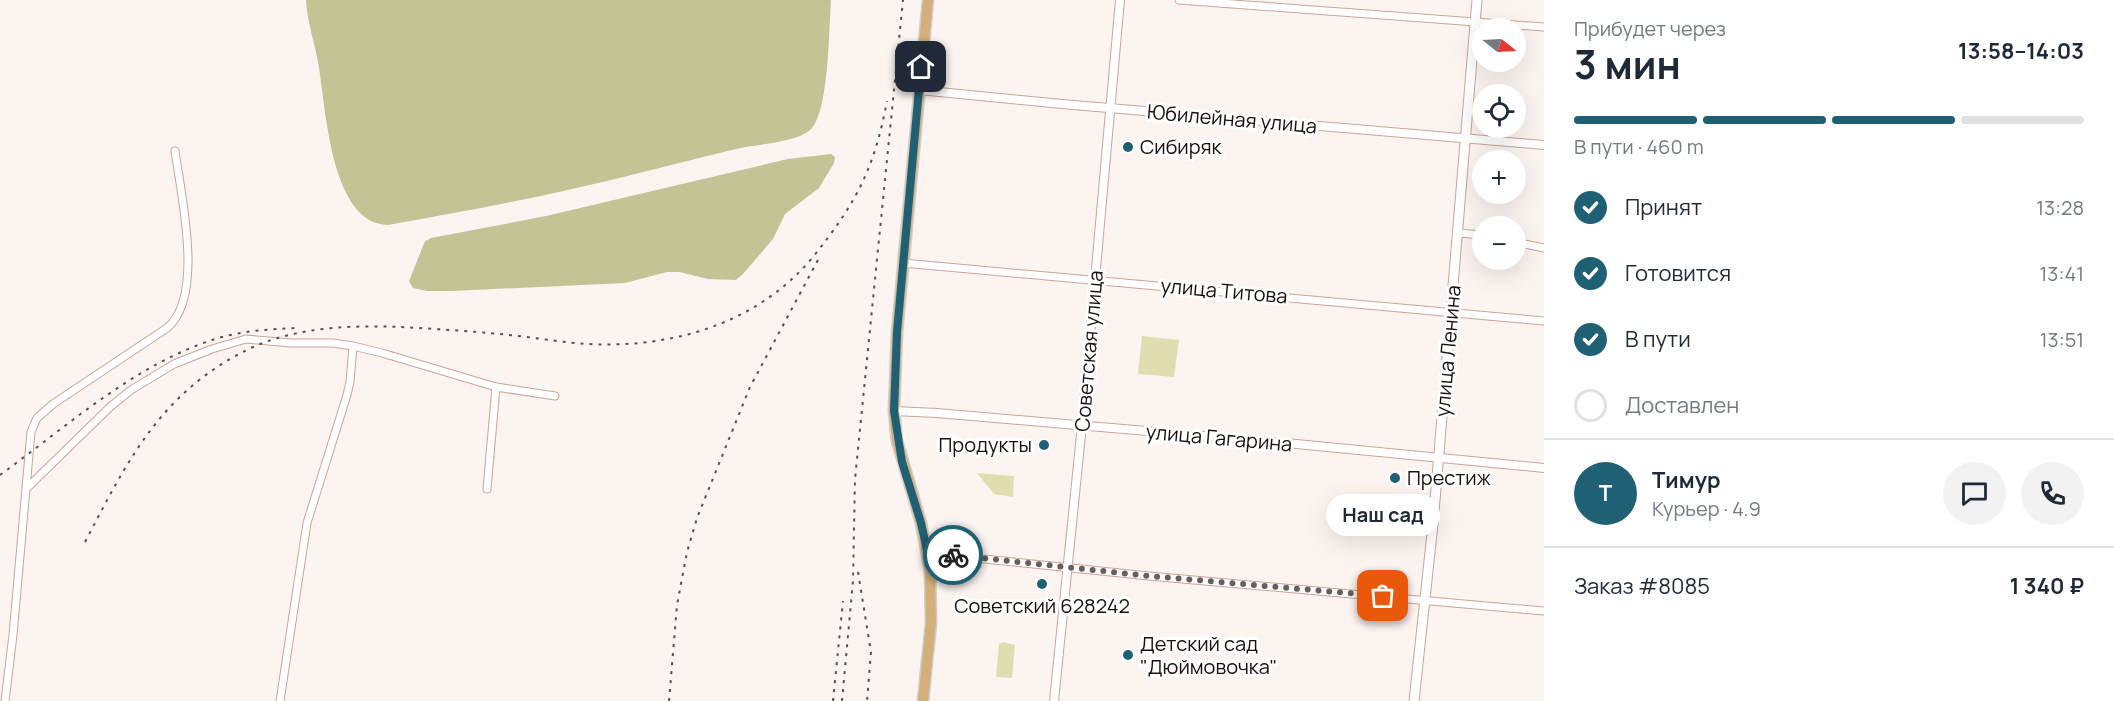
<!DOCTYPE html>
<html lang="ru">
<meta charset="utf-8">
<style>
:root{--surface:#fff;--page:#f2f2f3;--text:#1f2937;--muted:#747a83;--line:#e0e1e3;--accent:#206075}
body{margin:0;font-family:Manrope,sans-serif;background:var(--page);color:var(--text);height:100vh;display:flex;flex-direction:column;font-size:22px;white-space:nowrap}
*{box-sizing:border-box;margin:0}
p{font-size:20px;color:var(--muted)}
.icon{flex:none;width:33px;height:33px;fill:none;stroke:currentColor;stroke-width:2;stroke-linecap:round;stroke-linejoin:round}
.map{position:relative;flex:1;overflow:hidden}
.panel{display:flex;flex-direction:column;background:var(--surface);width:570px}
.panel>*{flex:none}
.needle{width:39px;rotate:108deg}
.controls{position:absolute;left:1472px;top:18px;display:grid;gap:12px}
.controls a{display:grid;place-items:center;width:54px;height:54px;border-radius:50%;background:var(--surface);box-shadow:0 6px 24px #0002;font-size:30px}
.pin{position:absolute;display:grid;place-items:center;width:51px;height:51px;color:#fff;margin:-26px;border-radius:12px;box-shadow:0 3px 9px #0006}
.courier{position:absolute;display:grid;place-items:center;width:60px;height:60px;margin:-30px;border:4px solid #206075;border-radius:50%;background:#fff;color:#222;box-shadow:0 2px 8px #0007}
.bubble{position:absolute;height:42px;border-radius:21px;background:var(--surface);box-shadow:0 6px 24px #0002;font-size:20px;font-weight:700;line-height:42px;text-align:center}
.headline em{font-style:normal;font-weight:700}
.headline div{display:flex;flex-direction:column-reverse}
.headline{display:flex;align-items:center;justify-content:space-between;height:102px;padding:0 30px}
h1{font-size:39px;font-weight:700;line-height:45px}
.bar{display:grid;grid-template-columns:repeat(4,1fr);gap:9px 6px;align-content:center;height:72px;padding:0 30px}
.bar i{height:8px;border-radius:4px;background:var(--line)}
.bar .on{background:var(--accent)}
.bar p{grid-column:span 4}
.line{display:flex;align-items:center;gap:15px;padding:0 30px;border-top:2px solid var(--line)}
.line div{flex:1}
.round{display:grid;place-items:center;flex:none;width:63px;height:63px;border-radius:32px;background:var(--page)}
ol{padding:0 30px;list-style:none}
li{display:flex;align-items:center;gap:18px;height:66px}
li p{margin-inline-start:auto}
li .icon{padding:6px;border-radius:50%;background:var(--accent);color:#fff;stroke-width:4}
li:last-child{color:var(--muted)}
li i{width:33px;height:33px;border:3px solid var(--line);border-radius:50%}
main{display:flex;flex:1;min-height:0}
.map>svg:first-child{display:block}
</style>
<main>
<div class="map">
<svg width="1544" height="701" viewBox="0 0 1544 701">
<rect width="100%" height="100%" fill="#fcf4f1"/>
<path fill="#e0deb1" d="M 1142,336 L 1179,340 L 1174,377 L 1138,374 Z
M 977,473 L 1014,476 L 1013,497 L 994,494 Z
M 1003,642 L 1015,645 L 1012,678 L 996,677 L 999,644 Z"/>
<path fill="#c4c395" d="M 306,0 L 831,0 C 829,27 829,112 811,129 C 797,143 756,144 736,149 C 670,165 603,183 536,197 C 487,207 438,216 388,225 C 331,224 326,110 319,68 C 316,46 307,23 306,0 Z
M 831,154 L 835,157 L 834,163 L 819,188 L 785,214 L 773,239 L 743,274 L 736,280 L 708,279 L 679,272 L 667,272 L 625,283 L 452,291 L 427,291 L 413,288 L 409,281 L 425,241 L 431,238 L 546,216 L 788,159 Z"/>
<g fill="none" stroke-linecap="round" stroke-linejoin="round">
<defs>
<path id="minor" d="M 1179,0 L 1544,27
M 1458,233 L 1482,235
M 1515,242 L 1544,248
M 903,263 L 1544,321
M 27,488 L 110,407 L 131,390 L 174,364 L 212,349 L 246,339 L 291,343 L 333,343 L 353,346 L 382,353 L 496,387 L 555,396
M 487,489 L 496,387
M 928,555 L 946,555 L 1149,576 L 1544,611
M 5,701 L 13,635 L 31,432 L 37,418 L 53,404 L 167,328 C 205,297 181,195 175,151
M 280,701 L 307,523 L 347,395 L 350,382 L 353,346"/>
<path id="tertiary" d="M 919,90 L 1062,104 L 1544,145
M 894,411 L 937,413 L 1286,443 L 1544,468
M 1054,701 L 1082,425 L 1120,0"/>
<path id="secondary" d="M 1414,701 L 1433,524 L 1477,0"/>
<path id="primary" d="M 923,701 L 931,623 L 930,571 L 921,523 L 897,441 L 894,411 L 897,332 L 928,0"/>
</defs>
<use href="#minor" stroke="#caa499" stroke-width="9"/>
<use href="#tertiary" stroke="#caa499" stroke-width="10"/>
<use href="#secondary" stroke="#caa499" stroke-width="11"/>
<use href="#primary" stroke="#d1cfce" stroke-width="13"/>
<use href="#minor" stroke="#fff" stroke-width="7"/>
<use href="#tertiary" stroke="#fff" stroke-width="8"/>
<use href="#secondary" stroke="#fff" stroke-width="9"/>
<use href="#primary" stroke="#d3af7a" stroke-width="10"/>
<path stroke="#5a4f4b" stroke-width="2" stroke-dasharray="3 6" stroke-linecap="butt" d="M 0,475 C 66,427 133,366 212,340 C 239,331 269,329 298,328
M 85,542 C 129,458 162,390 253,347 C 298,327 352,325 400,327 C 436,329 473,331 509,335 C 531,337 553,341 575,343 C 663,351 755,327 813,257 C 856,203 874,170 887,101
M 858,572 L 871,652 L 867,701
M 669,701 L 677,605 L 687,552 L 697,518 L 750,387 L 819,258
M 833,701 L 843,601
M 842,701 L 853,581 L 855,479 L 903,0"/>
</g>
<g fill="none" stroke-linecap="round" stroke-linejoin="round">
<path stroke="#6a5e5b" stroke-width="6" stroke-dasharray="0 10.8" d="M 953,555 L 1149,576 L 1383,596"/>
<path stroke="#206075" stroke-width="8" d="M 921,67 L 897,332 L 894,411 L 902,462 L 921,523 L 928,555 L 953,555"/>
</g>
<g fill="#206075" stroke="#fff" stroke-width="2">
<circle cx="1128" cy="147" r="6"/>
<circle cx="1044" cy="445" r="6"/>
<circle cx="1395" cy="478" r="6"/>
<circle cx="1042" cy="584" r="6"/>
<circle cx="1128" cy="655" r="6"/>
</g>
<g text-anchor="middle" stroke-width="6" stroke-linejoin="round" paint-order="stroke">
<g font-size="20" fill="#1b0e0a" stroke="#fff">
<text transform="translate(1232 119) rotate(5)" y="7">Юбилейная улица</text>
<text transform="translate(1224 291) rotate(5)" y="7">улица Титова</text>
<text transform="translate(1089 351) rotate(-85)" y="7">Советская улица</text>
<text transform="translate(1448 351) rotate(-85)" y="7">улица Ленина</text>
<text transform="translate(1219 438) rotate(5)" y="7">улица Гагарина</text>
</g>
<g font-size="20" fill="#1b0e0a" stroke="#fff" text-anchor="start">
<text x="1140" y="154">Сибиряк</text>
<text x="1032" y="452" text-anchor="end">Продукты</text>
<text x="1407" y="485">Престиж</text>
<text x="1042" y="613" text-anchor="middle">Советский 628242</text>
<text x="1140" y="651">Детский сад<tspan x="1140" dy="23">"Дюймовочка"</tspan></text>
</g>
</g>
</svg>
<div class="controls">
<a><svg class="needle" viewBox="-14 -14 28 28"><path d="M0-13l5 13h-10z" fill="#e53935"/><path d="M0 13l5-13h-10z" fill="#747a83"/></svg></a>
<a><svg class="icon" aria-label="locate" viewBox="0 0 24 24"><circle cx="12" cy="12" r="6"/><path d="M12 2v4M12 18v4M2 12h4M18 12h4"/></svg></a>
<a>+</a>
<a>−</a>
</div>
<div class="pin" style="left:1383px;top:596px;background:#ea580c"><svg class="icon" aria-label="bag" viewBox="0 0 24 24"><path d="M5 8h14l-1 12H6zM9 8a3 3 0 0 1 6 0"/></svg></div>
<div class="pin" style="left:921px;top:67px;background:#1f2937"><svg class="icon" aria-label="home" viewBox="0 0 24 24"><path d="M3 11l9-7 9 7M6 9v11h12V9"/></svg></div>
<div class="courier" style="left:953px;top:555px"><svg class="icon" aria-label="bike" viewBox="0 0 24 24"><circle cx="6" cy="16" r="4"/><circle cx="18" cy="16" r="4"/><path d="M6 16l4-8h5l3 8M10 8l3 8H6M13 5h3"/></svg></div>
<div class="bubble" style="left:1326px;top:494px;width:114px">Наш сад</div>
</div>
<section class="panel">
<div class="headline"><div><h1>3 мин</h1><p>Прибудет через</p></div><em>13:58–14:03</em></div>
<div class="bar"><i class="on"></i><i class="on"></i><i class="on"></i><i></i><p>В пути · 460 m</p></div>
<ol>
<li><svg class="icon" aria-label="check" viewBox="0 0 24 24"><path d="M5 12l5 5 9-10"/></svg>Принят<p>13:28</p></li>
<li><svg class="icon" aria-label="check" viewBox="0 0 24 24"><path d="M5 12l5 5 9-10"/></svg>Готовится<p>13:41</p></li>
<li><svg class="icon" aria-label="check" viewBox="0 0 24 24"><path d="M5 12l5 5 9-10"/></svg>В пути<p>13:51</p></li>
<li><i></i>Доставлен</li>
</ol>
<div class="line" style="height:108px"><b class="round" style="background:var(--accent);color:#fff">Т</b><div><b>Тимур</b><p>Курьер · 4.9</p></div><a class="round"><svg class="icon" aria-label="chat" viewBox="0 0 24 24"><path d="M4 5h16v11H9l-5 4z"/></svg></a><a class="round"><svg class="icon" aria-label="phone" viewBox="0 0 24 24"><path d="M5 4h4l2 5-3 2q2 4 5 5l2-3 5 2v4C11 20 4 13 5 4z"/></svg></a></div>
<div class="line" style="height:78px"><div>Заказ #8085</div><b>1 340 ₽</b></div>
</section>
</main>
